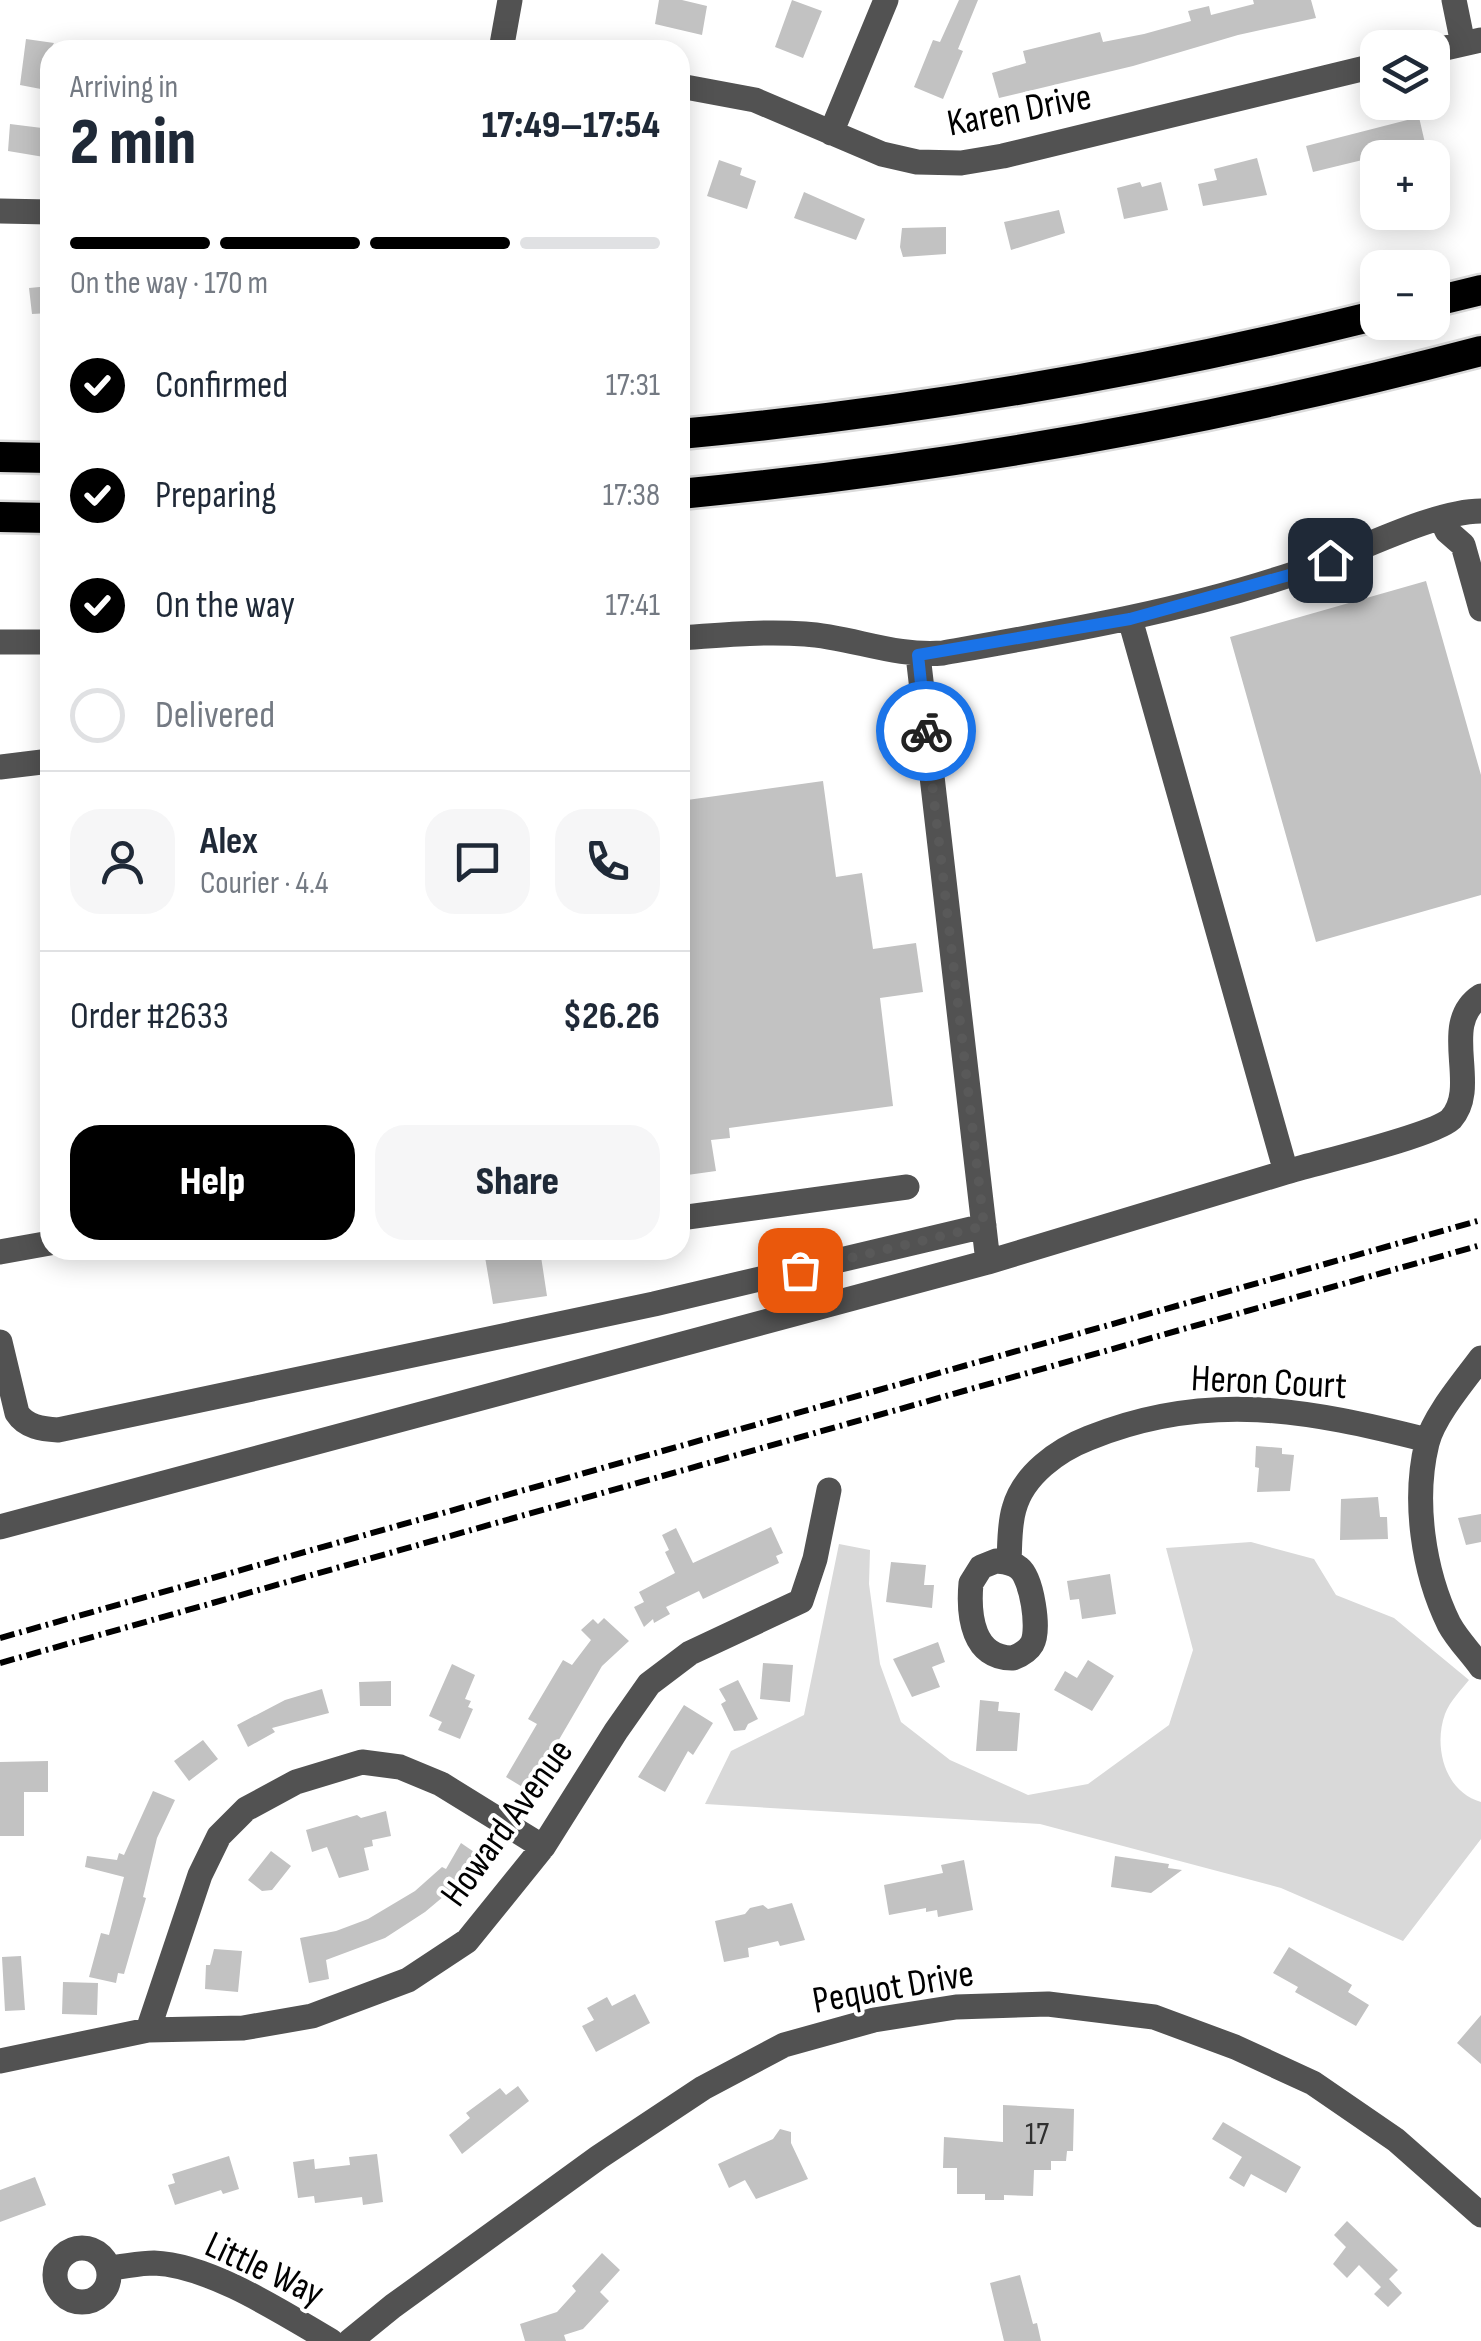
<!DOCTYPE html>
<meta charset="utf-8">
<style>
:root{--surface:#fff;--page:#f6f6f7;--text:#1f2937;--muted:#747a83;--line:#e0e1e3;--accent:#000}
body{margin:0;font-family:"Sofia Sans Condensed",sans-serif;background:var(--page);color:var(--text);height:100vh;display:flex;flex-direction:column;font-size:38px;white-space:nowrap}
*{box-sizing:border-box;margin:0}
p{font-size:32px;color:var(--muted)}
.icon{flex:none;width:55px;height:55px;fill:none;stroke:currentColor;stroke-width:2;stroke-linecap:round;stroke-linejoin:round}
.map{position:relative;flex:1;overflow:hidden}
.side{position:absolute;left:40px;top:40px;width:650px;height:1220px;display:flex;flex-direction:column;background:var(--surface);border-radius:30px;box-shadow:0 5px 25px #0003}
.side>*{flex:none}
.buttons{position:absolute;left:1360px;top:30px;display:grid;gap:20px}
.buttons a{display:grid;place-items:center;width:90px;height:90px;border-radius:20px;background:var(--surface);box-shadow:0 5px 25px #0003;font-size:50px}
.pin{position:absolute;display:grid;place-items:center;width:85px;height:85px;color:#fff;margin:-42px;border-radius:20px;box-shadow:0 5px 15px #0006}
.courier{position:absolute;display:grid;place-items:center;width:100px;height:100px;margin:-50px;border:8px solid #1a73e8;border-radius:50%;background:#fff;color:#222;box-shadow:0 2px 12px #0007}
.overview em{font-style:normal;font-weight:800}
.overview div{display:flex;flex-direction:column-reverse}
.overview{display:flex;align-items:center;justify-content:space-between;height:170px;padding:0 30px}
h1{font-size:65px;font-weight:800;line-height:75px}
.bar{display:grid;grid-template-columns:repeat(4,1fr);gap:15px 10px;align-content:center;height:120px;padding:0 30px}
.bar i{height:12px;border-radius:8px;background:var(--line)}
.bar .selected{background:var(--accent)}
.bar p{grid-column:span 4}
.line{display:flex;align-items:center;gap:25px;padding:0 30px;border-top:2px solid var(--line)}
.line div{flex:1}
.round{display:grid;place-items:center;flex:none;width:105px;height:105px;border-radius:30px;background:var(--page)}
ol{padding:0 30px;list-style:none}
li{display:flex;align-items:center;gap:30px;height:110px}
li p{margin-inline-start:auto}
li .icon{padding:10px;border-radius:50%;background:var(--accent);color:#fff;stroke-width:4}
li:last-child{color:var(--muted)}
li i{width:55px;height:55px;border:5px solid var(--line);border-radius:50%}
.primary-button{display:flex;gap:20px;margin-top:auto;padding:20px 30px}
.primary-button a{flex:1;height:115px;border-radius:30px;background:var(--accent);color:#fff;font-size:40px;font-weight:800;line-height:115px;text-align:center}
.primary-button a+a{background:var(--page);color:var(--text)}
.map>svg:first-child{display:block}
</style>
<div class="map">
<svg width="1481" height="2341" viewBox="0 0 1481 2341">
<rect width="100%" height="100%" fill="#fff"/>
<path fill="#d9d9d9" d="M 1251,1542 L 1314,1559 L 1336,1595 L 1394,1618 L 1469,1680 C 1461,1690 1450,1701 1445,1714 C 1433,1747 1445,1792 1481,1802 L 1481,1839 L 1403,1941 L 1281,1888 L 1040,1824 L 705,1804 L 731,1751 L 804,1715 L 839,1544 L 870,1550 L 869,1584 L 880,1664 L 901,1722 L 950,1760 L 1028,1795 L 1088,1784 L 1169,1725 L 1193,1650 L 1166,1548 Z"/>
<path fill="#c2c2c2" d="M 659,0 L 682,0 L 707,6 L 702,35 L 655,24 Z
M 792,0 L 822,11 L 803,58 L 775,47 Z
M 959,0 L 978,0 L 958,49 L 963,51 L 943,99 L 914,87 L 933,40 L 940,42 Z
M 1253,0 L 1311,0 L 1316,18 L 1238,35 L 1133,66 L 999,98 L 992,73 L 1026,63 L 1023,51 L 1100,32 L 1103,42 L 1144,34 L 1191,21 L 1188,11 L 1209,6 L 1211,15 L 1254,4 Z
M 26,39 L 54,43 L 50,50 L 46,90 L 20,85 Z
M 1419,117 L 1427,152 L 1404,158 L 1383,158 L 1383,155 L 1313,172 L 1306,146 Z
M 10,124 L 50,129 L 50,158 L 8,151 Z
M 1257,158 L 1267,195 L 1203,206 L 1198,184 L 1217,180 L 1214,169 Z
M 719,160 L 742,168 L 740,175 L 756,181 L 747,209 L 707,196 Z
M 1140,182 L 1142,187 L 1161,182 L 1168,210 L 1124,219 L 1117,188 Z
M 804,192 L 865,219 L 856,240 L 794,218 Z
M 1059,210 L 1065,233 L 1011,250 L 1004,222 Z
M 946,227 L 946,254 L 903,257 L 900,247 L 902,228 Z
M 50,286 L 50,313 L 32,314 L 29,288 Z
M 1426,581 L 1481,775 L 1481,895 L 1316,942 L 1230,637 Z
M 823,781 L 836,877 L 862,873 L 873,949 L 916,943 L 923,992 L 880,998 L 893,1106 L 729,1128 L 730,1138 L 711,1140 L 716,1171 L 680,1176 L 680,801 Z
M 540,1250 L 547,1296 L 493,1304 L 485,1257 Z
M 1256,1446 L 1282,1448 L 1282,1454 L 1294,1455 L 1290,1491 L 1257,1492 L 1259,1468 L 1255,1467 Z
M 1378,1497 L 1380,1517 L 1387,1517 L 1388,1539 L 1340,1540 L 1341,1499 Z
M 1481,1514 L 1481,1542 L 1466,1545 L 1458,1518 Z
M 771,1527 L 783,1553 L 776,1556 L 779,1563 L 703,1599 L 699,1591 L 666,1607 L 670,1614 L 654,1623 L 653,1619 L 644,1627 L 634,1607 L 644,1602 L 639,1592 L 675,1573 L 665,1552 L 669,1550 L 662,1535 L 676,1528 L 693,1563 Z
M 891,1562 L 926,1565 L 924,1585 L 934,1585 L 932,1608 L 886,1602 Z
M 1110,1574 L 1116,1614 L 1082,1619 L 1079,1599 L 1070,1600 L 1067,1581 Z
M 604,1618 L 629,1641 L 602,1666 L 529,1791 L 506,1777 L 537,1724 L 528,1719 L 563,1660 L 572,1665 L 591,1640 L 581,1630 L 593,1619 L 598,1624 Z
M 938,1642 L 945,1662 L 932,1667 L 940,1687 L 912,1697 L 893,1659 Z
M 1088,1660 L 1114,1676 L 1092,1711 L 1054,1690 L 1065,1671 L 1077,1678 Z
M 763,1663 L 793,1665 L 790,1702 L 760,1699 Z
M 452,1664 L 475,1675 L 465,1699 L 471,1701 L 468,1707 L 473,1709 L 460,1739 L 438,1730 L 442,1722 L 429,1716 Z
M 738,1680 L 758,1719 L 748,1724 L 745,1730 L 734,1731 L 721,1704 L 726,1701 L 719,1689 Z
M 391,1681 L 391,1706 L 360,1706 L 359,1682 Z
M 322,1689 L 329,1713 L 272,1728 L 275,1732 L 248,1747 L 237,1725 L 285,1700 Z
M 980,1700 L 999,1702 L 998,1711 L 1020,1713 L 1017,1751 L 976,1751 Z
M 684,1705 L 713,1723 L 693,1755 L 688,1751 L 665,1792 L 638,1777 Z
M 203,1740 L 218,1759 L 189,1781 L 174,1761 Z
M 48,1761 L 48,1792 L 24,1792 L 24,1836 L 0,1836 L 0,1762 Z
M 153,1791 L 175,1800 L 157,1838 L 143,1897 L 146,1898 L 124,1974 L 118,1973 L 116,1983 L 89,1977 L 101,1933 L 109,1935 L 124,1877 L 85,1867 L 87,1856 L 117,1860 L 119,1853 L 124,1855 Z
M 386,1811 L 391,1836 L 372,1840 L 373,1846 L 364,1848 L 369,1870 L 339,1878 L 327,1847 L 312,1852 L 306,1830 L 357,1815 L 361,1818 Z
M 461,1843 L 477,1854 L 456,1886 L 425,1912 L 385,1938 L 326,1960 L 329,1979 L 309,1983 L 300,1938 L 336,1931 L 368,1919 L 415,1891 L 442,1867 L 446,1869 Z
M 271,1851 L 291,1866 L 272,1890 L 262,1891 L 248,1880 Z
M 1115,1856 L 1169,1864 L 1168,1868 L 1182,1870 L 1151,1893 L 1111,1887 Z
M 964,1860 L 973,1910 L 938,1917 L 937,1910 L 926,1912 L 926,1908 L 889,1915 L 884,1885 L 943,1873 L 941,1865 Z
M 792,1903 L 805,1940 L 780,1946 L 778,1941 L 748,1948 L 749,1957 L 724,1962 L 715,1921 L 745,1914 L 750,1908 L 763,1905 L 768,1909 Z
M 1289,1947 L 1352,1985 L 1348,1992 L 1369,2005 L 1356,2026 L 1295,1992 L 1298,1987 L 1273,1973 Z
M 214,1949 L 242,1951 L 238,1992 L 205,1989 L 206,1965 L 210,1965 Z
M 21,1956 L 25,2010 L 5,2011 L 2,1957 Z
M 63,1982 L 98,1983 L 97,2015 L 62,2014 Z
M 635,1994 L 650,2023 L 596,2052 L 582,2026 L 594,2020 L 587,2008 L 607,1997 L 612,2006 Z
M 1481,2015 L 1481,2064 L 1457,2043 Z
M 518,2086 L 529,2101 L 462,2154 L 449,2135 L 470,2118 L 466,2113 L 500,2088 L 506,2095 Z
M 1003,2105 L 1074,2109 L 1073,2151 L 1067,2151 L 1066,2161 L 1051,2161 L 1051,2170 L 1034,2170 L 1033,2196 L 1004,2195 L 1004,2200 L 985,2200 L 985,2194 L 957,2194 L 957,2168 L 943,2168 L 944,2137 L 1003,2142 Z
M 1223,2122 L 1301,2167 L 1286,2193 L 1251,2174 L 1244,2187 L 1229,2178 L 1242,2157 L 1212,2139 Z
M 780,2129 L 791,2132 L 791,2143 L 808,2179 L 756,2199 L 745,2180 L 729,2188 L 718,2164 L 773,2139 Z
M 377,2154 L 383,2202 L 363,2205 L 362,2197 L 315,2203 L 314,2196 L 298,2198 L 293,2162 L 314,2159 L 315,2169 L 350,2165 L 349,2157 Z
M 229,2156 L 239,2189 L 223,2194 L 221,2190 L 175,2205 L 168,2185 L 175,2183 L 172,2174 Z
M 35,2177 L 46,2205 L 0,2222 L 0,2190 Z
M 1347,2221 L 1398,2270 L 1389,2279 L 1402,2293 L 1388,2307 L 1374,2294 L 1381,2287 L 1359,2265 L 1347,2278 L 1333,2264 L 1346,2247 L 1334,2235 Z
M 602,2253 L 620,2270 L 600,2292 L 609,2301 L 583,2329 L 564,2335 L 566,2341 L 525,2341 L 520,2324 L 557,2312 L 576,2291 L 572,2286 Z
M 1020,2275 L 1033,2324 L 1037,2323 L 1041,2341 L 1004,2341 L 990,2283 Z"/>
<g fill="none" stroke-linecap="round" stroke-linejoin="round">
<defs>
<path id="highway" d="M 1432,302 L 1481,290
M 680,434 C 914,412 1149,372 1378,315
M 0,457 L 50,458
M 680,494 C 950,468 1219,420 1481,351
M 0,517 L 50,518"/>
</defs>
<use href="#highway" stroke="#dbdbdb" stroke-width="35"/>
<path stroke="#525252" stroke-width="25" d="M 1454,0 L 1463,44
M 501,50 L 510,0
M 1432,51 L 1481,40
M 680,86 L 755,100 L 882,154 L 917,162 L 961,163 L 1003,156 L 1378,65
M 831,133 L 886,0
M 0,211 L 50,212
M 1441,518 L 1447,531 L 1463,545 L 1481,609
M 1130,619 L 1286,1172 C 1316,1163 1433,1136 1451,1119 C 1481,1086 1438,1024 1481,996
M 680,638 C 721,635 763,631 805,634 C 852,637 894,657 943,653 C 1061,632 1179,612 1293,574 C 1345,558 1430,511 1481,511
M 0,642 L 50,642
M 918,655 L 988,1262 L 1286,1172
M 0,767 L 50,761
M 680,1218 L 907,1187
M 0,1252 L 50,1243
M 0,1342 L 17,1413 C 26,1427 42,1429 58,1430 L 654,1304 L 984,1226
M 1481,1358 C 1464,1381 1434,1416 1427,1443 C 1413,1500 1423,1571 1449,1624 C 1457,1639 1471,1653 1481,1667
M 0,1527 L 988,1262
M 996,1561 C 1005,1562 1012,1562 1019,1568 C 1032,1578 1040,1630 1032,1644 C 1028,1651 1021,1655 1013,1658 C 973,1659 968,1616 971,1583 L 981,1567 Z
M 1009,1562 C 1010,1545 1009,1526 1014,1509 C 1023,1475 1058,1450 1089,1438 C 1207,1390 1309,1410 1427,1440
M 148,2030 L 200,1875 L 219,1836 L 246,1809 L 296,1782 L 362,1762 L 400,1767 L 441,1784 L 543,1847
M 0,2061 L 148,2030 L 243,2028 L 312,2016 L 408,1980 L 467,1941 L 543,1847 L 616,1731 L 649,1684 L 690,1653 L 801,1601 L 815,1559 L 829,1490
M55 2275a27 27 0 1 1 54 0a27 27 0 1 1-54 0Z
M 108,2268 C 123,2267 139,2263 154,2263 C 210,2265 283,2313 331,2341
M 350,2341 L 393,2306 L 599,2157 L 703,2088 L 784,2045 L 874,2020 L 956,2007 L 1048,2004 L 1154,2017 L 1235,2047 L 1313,2083 L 1396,2140 L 1481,2215"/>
<use href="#highway" stroke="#000" stroke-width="30"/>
<path stroke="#000" stroke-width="6" stroke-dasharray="15 5 2.5 5" stroke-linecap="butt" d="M 0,1638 L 1481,1220
M 0,1663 L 1481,1245"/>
</g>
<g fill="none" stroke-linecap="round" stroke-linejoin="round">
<path stroke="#595959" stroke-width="10" stroke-dasharray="0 18" d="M 800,1270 L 984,1226 L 926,731"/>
<path stroke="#1a73e8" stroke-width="12" d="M 926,731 L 918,655 L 1130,619 L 1293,574 L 1330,560"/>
</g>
<g text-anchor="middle" stroke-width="8" stroke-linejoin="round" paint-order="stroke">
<g font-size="32" fill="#303030">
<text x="1037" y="2144">17</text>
</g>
<g font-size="38" fill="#000" stroke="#fff">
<text transform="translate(1019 109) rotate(-11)" y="13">Karen Drive</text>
<text transform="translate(1269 1381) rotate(3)" y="13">Heron Court</text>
<text transform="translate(506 1822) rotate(-54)" y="13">Howard Avenue</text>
<text transform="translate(893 1986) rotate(-10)" y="13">Pequot Drive</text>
<text transform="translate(265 2268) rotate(25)" y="13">Little Way</text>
</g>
</g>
</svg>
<div class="buttons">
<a><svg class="icon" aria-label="layers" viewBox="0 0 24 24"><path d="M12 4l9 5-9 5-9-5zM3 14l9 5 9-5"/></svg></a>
<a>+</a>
<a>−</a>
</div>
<div class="pin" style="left:800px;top:1270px;background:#ea580c"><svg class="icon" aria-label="bag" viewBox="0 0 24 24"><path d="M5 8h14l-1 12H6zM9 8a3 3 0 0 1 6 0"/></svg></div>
<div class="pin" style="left:1330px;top:560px;background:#1f2937"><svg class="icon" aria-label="home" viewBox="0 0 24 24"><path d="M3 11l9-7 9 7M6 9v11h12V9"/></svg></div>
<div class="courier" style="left:926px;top:731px"><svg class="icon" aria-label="bike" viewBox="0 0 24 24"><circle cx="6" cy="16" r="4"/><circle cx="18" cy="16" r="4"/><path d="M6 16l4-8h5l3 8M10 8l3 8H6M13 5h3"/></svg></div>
<section class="side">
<div class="overview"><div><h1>2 min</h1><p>Arriving in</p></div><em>17:49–17:54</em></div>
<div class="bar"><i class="selected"></i><i class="selected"></i><i class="selected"></i><i></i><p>On the way · 170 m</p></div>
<ol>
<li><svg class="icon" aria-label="check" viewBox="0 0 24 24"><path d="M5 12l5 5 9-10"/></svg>Confirmed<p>17:31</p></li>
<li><svg class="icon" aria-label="check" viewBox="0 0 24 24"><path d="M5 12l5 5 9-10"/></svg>Preparing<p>17:38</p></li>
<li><svg class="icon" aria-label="check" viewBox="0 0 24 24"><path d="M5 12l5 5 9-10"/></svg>On the way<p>17:41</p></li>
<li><i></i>Delivered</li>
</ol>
<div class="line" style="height:180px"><a class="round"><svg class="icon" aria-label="person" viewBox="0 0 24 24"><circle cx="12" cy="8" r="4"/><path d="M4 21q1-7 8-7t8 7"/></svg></a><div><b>Alex</b><p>Courier · 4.4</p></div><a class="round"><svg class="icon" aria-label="chat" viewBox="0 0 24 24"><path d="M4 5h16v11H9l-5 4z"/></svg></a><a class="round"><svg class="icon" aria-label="phone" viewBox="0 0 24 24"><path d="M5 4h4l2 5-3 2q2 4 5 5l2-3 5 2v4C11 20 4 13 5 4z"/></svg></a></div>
<div class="line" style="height:130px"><div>Order #2633</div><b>$26.26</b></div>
<div class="primary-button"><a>Help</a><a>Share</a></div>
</section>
</div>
